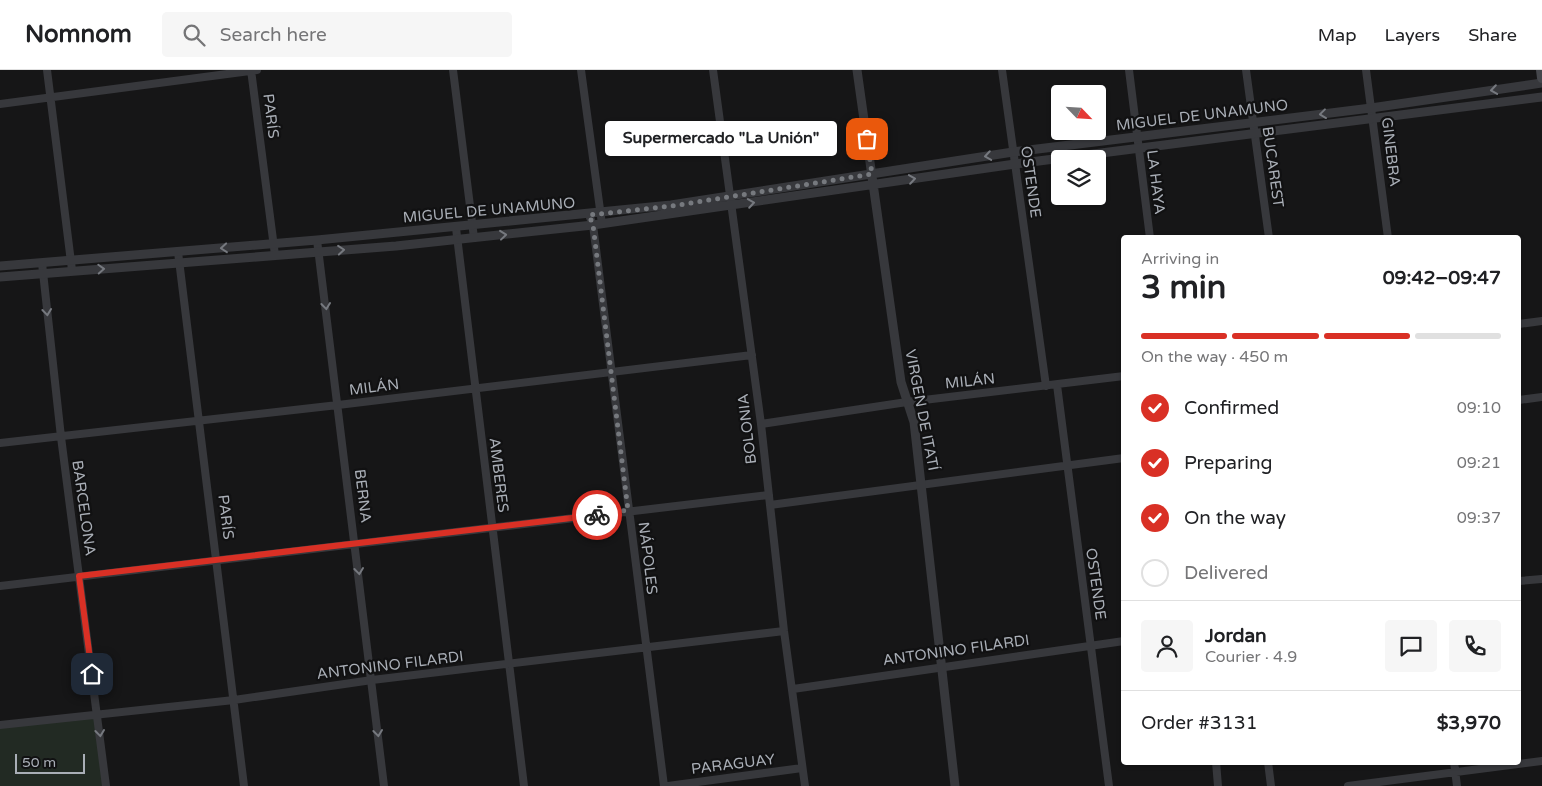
<!DOCTYPE html>
<meta charset="utf-8">
<style>
:root{--surface:#fff;--page:#f6f6f6;--text:#202124;--muted:#757577;--line:#e0e0e0;--accent:#d93025}
body{margin:0;font-family:"Varela Round",sans-serif;background:var(--page);color:var(--text);height:100vh;display:flex;flex-direction:column;font-size:19px;white-space:nowrap}
*{box-sizing:border-box;margin:0}
p{font-size:16px;color:var(--muted)}
.icon{flex:none;width:28px;height:28px;fill:none;stroke:currentColor;stroke-width:2;stroke-linecap:round;stroke-linejoin:round}
.map{position:relative;flex:1;overflow:hidden}
.sheet{position:absolute;left:1121px;top:165px;width:400px;height:530px;display:flex;flex-direction:column;background:var(--surface);border-radius:5px;box-shadow:0 1px 4px #0004}
.sheet>*{flex:none}
.needle{width:32px;rotate:115deg}
.buttons{position:absolute;left:1051px;top:15px;display:grid;gap:10px}
.buttons a{display:grid;place-items:center;width:55px;height:55px;border-radius:5px;background:var(--surface);box-shadow:0 1px 4px #0004;font-size:25px}
.scale{position:absolute;left:15px;bottom:12px;width:70px;box-sizing:border-box;padding-left:5px;border:2px solid #a9aeb6;border-top:0;font-size:14px;line-height:18px;white-space:nowrap;color:#a9aeb6;-webkit-text-stroke:4px #111112;paint-order:stroke}
.pin{position:absolute;display:grid;place-items:center;width:42px;height:42px;color:#fff;margin:-21px;border-radius:10px;box-shadow:0 2px 8px #0006}
.courier{position:absolute;display:grid;place-items:center;width:50px;height:50px;margin:-25px;border:4px solid #d93025;border-radius:50%;background:#fff;color:#222;box-shadow:0 1px 6px #0007}
.bubble{position:absolute;height:35px;border-radius:5px;background:var(--surface);box-shadow:0 1px 4px #0004;font-size:16px;font-weight:800;line-height:35px;text-align:center}
.summary em{font-style:normal;font-weight:800}
.summary div{display:flex;flex-direction:column-reverse}
.summary{display:flex;align-items:center;justify-content:space-between;height:85px;padding:0 20px}
h1{font-size:32px;font-weight:800;line-height:38px}
.bar{display:grid;grid-template-columns:repeat(4,1fr);gap:8px 5px;align-content:center;height:60px;padding:0 20px}
.bar i{height:6px;border-radius:4px;background:var(--line)}
.bar .on{background:var(--accent)}
.bar p{grid-column:span 4}
.line{display:flex;align-items:center;gap:12px;padding:0 20px;border-top:1px solid var(--line)}
.line div{flex:1}
.round{display:grid;place-items:center;flex:none;width:52px;height:52px;border-radius:5px;background:var(--page)}
ol{padding:0 20px;list-style:none}
li{display:flex;align-items:center;gap:15px;height:55px}
li p{margin-inline-start:auto}
li .icon{padding:5px;border-radius:50%;background:var(--accent);color:#fff;stroke-width:4}
li:last-child{color:var(--muted)}
li i{width:28px;height:28px;border:2px solid var(--line);border-radius:50%}
header{display:flex;align-items:center;gap:30px;box-sizing:border-box;height:70px;padding:0 25px;background:var(--surface);border-bottom:1px solid var(--line)}
header strong{font-size:24px}
nav{display:flex;gap:28px;margin-inline-start:auto;font-size:18px}
.search{width:350px;height:45px;background:var(--page);display:flex;align-items:center;gap:12px;box-sizing:border-box;padding:0 18px;border-radius:5px;color:var(--muted);font-size:19px}
.map>svg:first-child{display:block}
</style>
<header>
<strong>Nomnom</strong>
<div class="search"><svg class="icon" aria-label="search" viewBox="0 0 24 24"><circle cx="10" cy="10" r="6"/><path d="M15 15l6 6"/></svg>Search here</div>
<nav><a>Map</a><a>Layers</a><a>Share</a></nav>
</header>
<div class="map">
<svg width="1542" height="716" viewBox="0 0 1542 716">
<rect width="100%" height="100%" fill="#161617"/>
<path fill="#222a23" d="M 97,643 L 106,716 L 0,716 L 0,655 Z"/>
<g fill="none" stroke-linecap="round" stroke-linejoin="round">
<path stroke="#37383c" stroke-width="8" d="M 47,0 L 72,200
M 251,0 L 275,185
M 453,0 L 474,168
M 581,0 L 602,154
M 713,0 L 761,354 L 784,561 L 805,716
M 1002,0 L 1046,316
M 1129,0 L 1150,168
M 1246,0 L 1269,168
M 1366,0 L 1388,168
M 0,34 L 257,0
M 589,145 L 593,155 L 664,716
M 456,158 L 524,716
M 317,170 L 384,716
M 178,182 L 244,716
M 42,193 L 61,367 L 106,716
M 1519,254 L 1542,251
M 1057,315 L 1109,716
M 1519,330 L 1542,327
M 761,354 L 907,332 L 1124,306
M 0,373 L 338,335 L 752,285
M 770,435 L 1124,388
M 1519,511 L 1542,509
M 0,516 L 769,425
M 793,619 L 1124,571
M 0,655 L 234,630 L 372,610 L 784,561
M 1216,692 L 1218,716
M 1268,692 L 1271,716
M 1454,692 L 1457,716
M 668,716 L 802,698
M 1348,716 L 1542,691"/>
<path stroke="#37383c" stroke-width="9" d="M 857,0 L 901,312 L 914,352 L 955,716
M 0,196 L 317,170 L 671,135 L 1013,82 L 1371,38 L 1542,13
M 0,207 L 396,176 L 593,155 L 1015,94 L 1542,27"/>
<path stroke="#45474c" stroke-width="10" d="M 1541,0 L 1542,8"/>
</g>
<defs><path id="oneway-chevron" d="M-2-3.5L2.5 0L-2 3.5" fill="none" stroke-width="1.6" stroke-linecap="round" stroke-linejoin="round" transform="scale(1.25)"/></defs>
<g stroke="#76797f">
<use href="#oneway-chevron" transform="translate(1494 20) rotate(172)"/>
<use href="#oneway-chevron" transform="translate(1323 44) rotate(173)"/>
<use href="#oneway-chevron" transform="translate(988 86) rotate(171)"/>
<use href="#oneway-chevron" transform="translate(912 109) rotate(-8)"/>
<use href="#oneway-chevron" transform="translate(751 133) rotate(-9)"/>
<use href="#oneway-chevron" transform="translate(503 165) rotate(-6)"/>
<use href="#oneway-chevron" transform="translate(224 178) rotate(175)"/>
<use href="#oneway-chevron" transform="translate(341 180) rotate(-5)"/>
<use href="#oneway-chevron" transform="translate(101 199) rotate(-3)"/>
<use href="#oneway-chevron" transform="translate(326 236) rotate(83)"/>
<use href="#oneway-chevron" transform="translate(47 242) rotate(84)"/>
<use href="#oneway-chevron" transform="translate(359 501) rotate(83)"/>
<use href="#oneway-chevron" transform="translate(100 663) rotate(83)"/>
<use href="#oneway-chevron" transform="translate(378 663) rotate(83)"/>
</g>
<g fill="none" stroke-linecap="round" stroke-linejoin="round">
<path stroke="#76797e" stroke-width="5" stroke-dasharray="0 9" d="M 597,445 L 628,440 L 593,155 L 589,145 L 672,136 L 872,104 L 867,69"/>
<path stroke="#d93025" stroke-width="6" d="M 92,604 L 79,506 L 597,445"/>
</g>
<g text-anchor="middle" stroke-width="4.5" stroke-linejoin="round" paint-order="stroke">
<g font-size="15" fill="#a9aeb6" stroke="#111112">
<text transform="translate(1202 45) rotate(-7)" y="5">MIGUEL DE UNAMUNO</text>
<text transform="translate(271 46) rotate(83)" y="5">PARÍS</text>
<text transform="translate(1391 82) rotate(83)" y="5">GINEBRA</text>
<text transform="translate(1273 97) rotate(82)" y="5">BUCAREST</text>
<text transform="translate(1031 112) rotate(82)" y="5">OSTENDE</text>
<text transform="translate(1156 112) rotate(83)" y="5">LA HAYA</text>
<text transform="translate(489 140) rotate(-5)" y="5">MIGUEL DE UNAMUNO</text>
<text transform="translate(970 311) rotate(-6)" y="5">MILÁN</text>
<text transform="translate(374 317) rotate(-7)" y="5">MILÁN</text>
<text transform="translate(922 340) rotate(79)" y="5">VIRGEN DE ITATÍ</text>
<text transform="translate(747 359) rotate(-97)" y="5">BOLONIA</text>
<text transform="translate(499 405) rotate(83)" y="5">AMBERES</text>
<text transform="translate(363 426) rotate(83)" y="5">BERNA</text>
<text transform="translate(84 438) rotate(82)" y="5">BARCELONA</text>
<text transform="translate(226 447) rotate(83)" y="5">PARÍS</text>
<text transform="translate(648 488) rotate(83)" y="5">NÁPOLES</text>
<text transform="translate(1096 514) rotate(82)" y="5">OSTENDE</text>
<text transform="translate(956 580) rotate(-8)" y="5">ANTONINO FILARDI</text>
<text transform="translate(390 595) rotate(-7)" y="5">ANTONINO FILARDI</text>
<text transform="translate(733 694) rotate(-7)" y="5">PARAGUAY</text>
</g>
</g>
</svg>
<div class="buttons">
<a><svg class="needle" viewBox="-14 -14 28 28"><path d="M0-13l5 13h-10z" fill="#e53935"/><path d="M0 13l5-13h-10z" fill="#757577"/></svg></a>
<a><svg class="icon" aria-label="layers" viewBox="0 0 24 24"><path d="M12 4l9 5-9 5-9-5zM3 14l9 5 9-5"/></svg></a>
</div>
<div class="scale">50 m</div>
<div class="pin" style="left:867px;top:69px;background:#ea580c"><svg class="icon" aria-label="bag" viewBox="0 0 24 24"><path d="M5 8h14l-1 12H6zM9 8a3 3 0 0 1 6 0"/></svg></div>
<div class="pin" style="left:92px;top:604px;background:#1f2937"><svg class="icon" aria-label="home" viewBox="0 0 24 24"><path d="M3 11l9-7 9 7M6 9v11h12V9"/></svg></div>
<div class="courier" style="left:597px;top:445px"><svg class="icon" aria-label="bike" viewBox="0 0 24 24"><circle cx="6" cy="16" r="4"/><circle cx="18" cy="16" r="4"/><path d="M6 16l4-8h5l3 8M10 8l3 8H6M13 5h3"/></svg></div>
<div class="bubble" style="left:605px;top:51px;width:232px">Supermercado &quot;La Unión&quot;</div>
<section class="sheet">
<div class="summary"><div><h1>3 min</h1><p>Arriving in</p></div><em>09:42–09:47</em></div>
<div class="bar"><i class="on"></i><i class="on"></i><i class="on"></i><i></i><p>On the way · 450 m</p></div>
<ol>
<li><svg class="icon" aria-label="check" viewBox="0 0 24 24"><path d="M5 12l5 5 9-10"/></svg>Confirmed<p>09:10</p></li>
<li><svg class="icon" aria-label="check" viewBox="0 0 24 24"><path d="M5 12l5 5 9-10"/></svg>Preparing<p>09:21</p></li>
<li><svg class="icon" aria-label="check" viewBox="0 0 24 24"><path d="M5 12l5 5 9-10"/></svg>On the way<p>09:37</p></li>
<li><i></i>Delivered</li>
</ol>
<div class="line" style="height:90px"><a class="round"><svg class="icon" aria-label="person" viewBox="0 0 24 24"><circle cx="12" cy="8" r="4"/><path d="M4 21q1-7 8-7t8 7"/></svg></a><div><b>Jordan</b><p>Courier · 4.9</p></div><a class="round"><svg class="icon" aria-label="chat" viewBox="0 0 24 24"><path d="M4 5h16v11H9l-5 4z"/></svg></a><a class="round"><svg class="icon" aria-label="phone" viewBox="0 0 24 24"><path d="M5 4h4l2 5-3 2q2 4 5 5l2-3 5 2v4C11 20 4 13 5 4z"/></svg></a></div>
<div class="line" style="height:65px"><div>Order #3131</div><b>$3,970</b></div>
</section>
</div>
